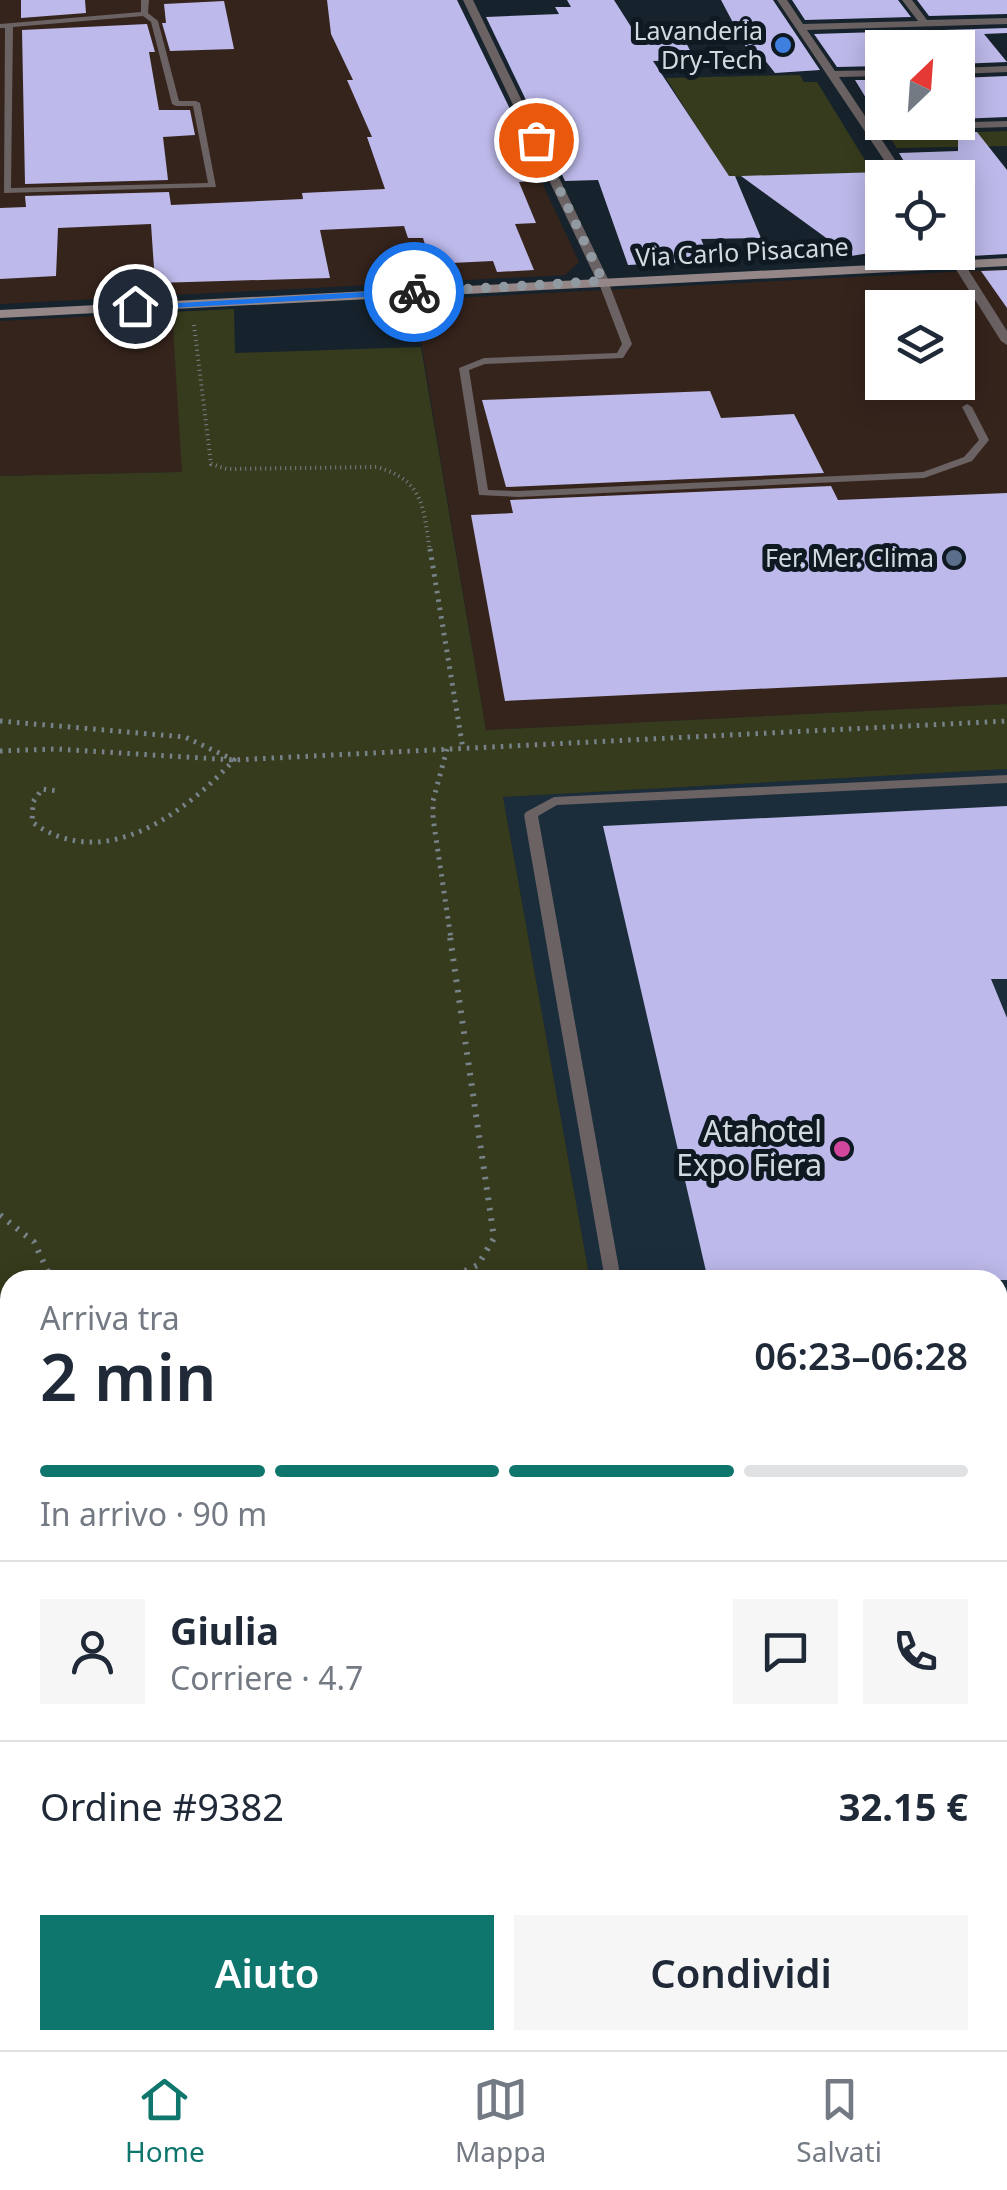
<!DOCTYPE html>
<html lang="it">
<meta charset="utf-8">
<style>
:root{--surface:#fff;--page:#f6f6f7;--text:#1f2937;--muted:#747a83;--line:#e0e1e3;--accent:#0f766e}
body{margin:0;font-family:"Noto Sans",sans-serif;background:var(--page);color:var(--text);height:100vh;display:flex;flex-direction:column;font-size:38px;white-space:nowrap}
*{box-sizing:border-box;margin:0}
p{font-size:32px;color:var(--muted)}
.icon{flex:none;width:55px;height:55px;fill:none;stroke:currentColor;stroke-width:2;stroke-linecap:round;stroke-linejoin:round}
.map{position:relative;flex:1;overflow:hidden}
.sheet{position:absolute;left:0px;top:1270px;width:1008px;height:780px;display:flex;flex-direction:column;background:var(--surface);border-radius:30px 30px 0 0;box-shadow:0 5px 25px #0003}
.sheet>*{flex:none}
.needle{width:65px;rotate:25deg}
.fabs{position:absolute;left:865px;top:30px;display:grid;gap:20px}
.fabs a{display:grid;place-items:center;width:110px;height:110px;border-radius:0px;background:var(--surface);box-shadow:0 5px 25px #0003;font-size:50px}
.pin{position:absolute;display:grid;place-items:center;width:85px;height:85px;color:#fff;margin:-42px;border:5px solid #fff;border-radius:50%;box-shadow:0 2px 10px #0007}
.courier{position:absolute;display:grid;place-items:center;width:100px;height:100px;margin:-50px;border:8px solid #1a73e8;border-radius:50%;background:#fff;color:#222;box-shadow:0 2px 12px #0007}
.summary em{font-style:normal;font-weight:600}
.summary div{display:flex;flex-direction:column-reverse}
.summary{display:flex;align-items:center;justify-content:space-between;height:170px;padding:0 40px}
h1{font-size:65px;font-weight:600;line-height:75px}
.bar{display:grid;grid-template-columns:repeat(4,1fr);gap:15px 10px;align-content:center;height:120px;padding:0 40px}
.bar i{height:12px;border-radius:8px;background:var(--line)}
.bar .current{background:var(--accent)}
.bar p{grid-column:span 4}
.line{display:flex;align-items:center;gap:25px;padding:0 40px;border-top:2px solid var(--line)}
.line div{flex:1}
.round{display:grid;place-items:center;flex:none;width:105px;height:105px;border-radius:0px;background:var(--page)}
.cta{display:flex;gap:20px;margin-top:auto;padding:20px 40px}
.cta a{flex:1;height:115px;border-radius:0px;background:var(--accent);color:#fff;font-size:40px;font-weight:600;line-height:115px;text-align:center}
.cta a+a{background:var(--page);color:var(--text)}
.dock{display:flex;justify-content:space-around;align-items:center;height:140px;border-top:2px solid var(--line);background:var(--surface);font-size:28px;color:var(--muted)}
.dock a{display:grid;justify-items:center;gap:5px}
.dock .current{color:var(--accent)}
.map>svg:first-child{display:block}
</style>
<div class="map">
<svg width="1007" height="2050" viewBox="0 0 1007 2050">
<rect width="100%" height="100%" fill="#17232c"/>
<path fill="#1b2d3b" d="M 1007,769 L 1007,1372 L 998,1372 L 998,1280 L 590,1280 L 503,797 Z"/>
<path fill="#35241c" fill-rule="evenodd" d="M 0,0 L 457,0 L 579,262 L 565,275 L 0,304 Z
M 1007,269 L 1007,704 L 486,730 L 414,300 ZM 882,308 L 958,308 L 958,382 L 882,382 Z
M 172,312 L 183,472 L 0,476 L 0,321 Z
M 998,1372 L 1007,1372 L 1007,2010 L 998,2013 Z
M 69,2040 L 394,2040 L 315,2050 L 69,2050 Z
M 728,2040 L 913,2040 L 882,2050 L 729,2050 Z"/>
<path fill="#373b1d" d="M 800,75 L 804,82 L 817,82 L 868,165 L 880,165 L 884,172 L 728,177 L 666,78 Z
M 1007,131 L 1007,146 L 897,148 L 888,135 Z
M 234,309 L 235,353 L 421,347 L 486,730 L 1007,704 L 1007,769 L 503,797 L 590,1280 L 10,1280 L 10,2040 L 69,2040 L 69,2050 L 0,2050 L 0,476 L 182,472 L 172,312 Z"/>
<path fill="#bdb9ea" d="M 21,0 L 85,0 L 86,13 L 21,18 Z
M 327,0 L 457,0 L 545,181 L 519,182 L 536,223 L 515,224 L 534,270 L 497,272 L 493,261 L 431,264 L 423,238 L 408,238 L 404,226 L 320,230 L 330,278 L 155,283 L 151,224 L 58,228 L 56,276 L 0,279 L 0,208 L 26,207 L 25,196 L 169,192 L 171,205 L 303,199 L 302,193 L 385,189 L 367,137 L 372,137 L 347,80 L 353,80 L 331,34 Z
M 567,0 L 614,0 L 635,33 L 681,33 L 695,60 L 653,61 L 729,176 L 735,176 L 761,238 L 701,239 L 710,261 L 628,265 L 598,180 L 565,181 L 486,17 L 559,14 L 555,7 L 571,7 Z
M 721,0 L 773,0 L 820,70 L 775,73 L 756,49 L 747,49 Z
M 792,0 L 898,0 L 911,17 L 805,20 Z
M 917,0 L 1007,0 L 1007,14 L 929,16 Z
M 224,1 L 234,49 L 170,51 L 162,23 L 166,23 L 164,4 Z
M 147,24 L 155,52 L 149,52 L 159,110 L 190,110 L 195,135 L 163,137 L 168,180 L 25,184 L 22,30 Z
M 1007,28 L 1007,33 L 984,34 L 1007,62 L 958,64 L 958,48 L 882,48 L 882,66 L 837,67 L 814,34 Z
M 1007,76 L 1007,117 L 958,119 L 958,78 Z
M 855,80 L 882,80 L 882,121 L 880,121 Z
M 958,132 L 977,132 L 1007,170 L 1007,254 L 971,256 L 958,237 L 958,178 L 914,178 L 899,153 L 958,151 Z
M 882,172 L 882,251 L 851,256 L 741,176 Z
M 1007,270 L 1007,308 L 981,271 Z
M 710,391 L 721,418 L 794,414 L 824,473 L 506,487 L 482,400 Z
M 831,486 L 838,500 L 1007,493 L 1007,677 L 505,701 L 471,515 L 513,513 L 510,500 Z
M 1007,806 L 1007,979 L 991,979 L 1007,1018 L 1007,1280 L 708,1280 L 603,826 Z"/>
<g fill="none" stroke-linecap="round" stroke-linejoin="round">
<path stroke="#788289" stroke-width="4" stroke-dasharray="1 4" stroke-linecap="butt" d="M 194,325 L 211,464 L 227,469 L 377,467 C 425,481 423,508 430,551"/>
<path stroke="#788289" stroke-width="5" stroke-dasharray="2.5 6" stroke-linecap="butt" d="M 430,549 L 463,749
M 0,721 L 185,737 L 234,760 C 183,815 103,874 32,822 L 33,802 L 42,789 L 59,791
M 447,749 L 433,801 L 433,818 L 451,939
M 0,751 L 56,749 L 234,760 L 1007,721"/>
<path stroke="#788289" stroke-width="6" stroke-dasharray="2.5 8" stroke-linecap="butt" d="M 0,1215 L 34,1242 L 52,1280
M 446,1280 L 478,1265 L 494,1238 L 450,937"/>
<path fill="#6b6263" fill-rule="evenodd" d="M 141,0 L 149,0 L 148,13 L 158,21 L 179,101 L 196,101 L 200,103 L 216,187 L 4,193 L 5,28 L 0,28 L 0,24 L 141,12 ZM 143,16 L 151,22 L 172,104 L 176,106 L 193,106 L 208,183 L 11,188 L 13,27 Z
M 603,278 L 608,281 L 632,344 L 623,358 L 485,364 L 469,370 L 488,490 L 518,491 L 923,472 L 964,457 L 979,440 L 962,407 L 967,404 L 972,407 L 989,440 L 972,461 L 924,478 L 518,497 L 479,495 L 459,368 L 484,358 L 617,353 L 622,344 L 598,281 Z
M 1007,775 L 1007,783 L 557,805 L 538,816 L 621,1280 L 605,1280 L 524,815 L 526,812 L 554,797 Z
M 1007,1353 L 1007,1365 L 998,1366 L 998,1354 Z"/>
<path fill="#6b6263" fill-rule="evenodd" d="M 463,0 L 473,0 L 609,281 L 607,284 L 597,281 Z
M 777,0 L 787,0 L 803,24 L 918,21 L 902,0 L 912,0 L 927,20 L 1007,18 L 1007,24 L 807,30 L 835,71 L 882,70 L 882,76 L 839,77 L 871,125 L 1007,121 L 1007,127 L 876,131 L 907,178 L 896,178 Z
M 1007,66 L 1007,72 L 958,74 L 958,68 Z
M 945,252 L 957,252 L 1007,331 L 1007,345 L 1001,341 Z"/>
<path fill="#958788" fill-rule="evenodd" d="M 1007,258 L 1007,266 L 0,318 L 0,310 Z"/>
</g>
<path fill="#1a73e8" d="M 414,289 L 418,294 L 135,310 L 130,306 Z"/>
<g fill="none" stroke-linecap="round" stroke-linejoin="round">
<path stroke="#919aa1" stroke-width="10" stroke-dasharray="0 18" d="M 414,292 L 603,281 L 536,140"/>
</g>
<circle fill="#3f7fe0" stroke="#0e1922" stroke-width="4" cx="783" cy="45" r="10"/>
<circle fill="#5c6f8a" stroke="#0e1922" stroke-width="4" cx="954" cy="558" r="10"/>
<circle fill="#d1479c" stroke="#0e1922" stroke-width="4" cx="842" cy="1149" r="10"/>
<g text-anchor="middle" stroke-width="10" stroke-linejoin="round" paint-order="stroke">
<g font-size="25" fill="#d2dae0" stroke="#0e1922" text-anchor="end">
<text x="763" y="40">Lavanderia<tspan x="763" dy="29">Dry-Tech</tspan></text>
<text x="934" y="567">Fer. Mer. Clima</text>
</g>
<g font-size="25" fill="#d2dae0" stroke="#0e1922">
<text transform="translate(742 252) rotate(-3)" y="9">Via Carlo Pisacane</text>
</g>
<g font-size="30" fill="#d2dae0" stroke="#0e1922" text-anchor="end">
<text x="822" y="1142">Atahotel<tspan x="822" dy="34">Expo Fiera</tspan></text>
</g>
</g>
</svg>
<div class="fabs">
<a><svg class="needle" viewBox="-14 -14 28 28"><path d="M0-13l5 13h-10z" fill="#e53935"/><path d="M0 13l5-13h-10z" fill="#747a83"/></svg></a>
<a><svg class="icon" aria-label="locate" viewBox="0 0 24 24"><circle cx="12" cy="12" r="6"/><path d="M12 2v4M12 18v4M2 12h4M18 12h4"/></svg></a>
<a><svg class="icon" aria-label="layers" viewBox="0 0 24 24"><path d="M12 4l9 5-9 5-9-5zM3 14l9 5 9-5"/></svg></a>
</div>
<div class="pin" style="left:536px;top:140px;background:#ea580c"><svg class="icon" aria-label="bag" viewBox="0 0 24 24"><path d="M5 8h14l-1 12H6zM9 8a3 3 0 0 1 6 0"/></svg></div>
<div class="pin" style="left:135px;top:306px;background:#1f2937"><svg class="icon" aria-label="home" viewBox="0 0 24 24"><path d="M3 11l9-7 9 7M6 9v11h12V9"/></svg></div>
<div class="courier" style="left:414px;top:292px"><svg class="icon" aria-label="bike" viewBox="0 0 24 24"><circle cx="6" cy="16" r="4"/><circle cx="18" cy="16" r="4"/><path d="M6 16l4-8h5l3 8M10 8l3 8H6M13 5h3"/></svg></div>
<section class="sheet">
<div class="summary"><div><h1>2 min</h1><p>Arriva tra</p></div><em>06:23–06:28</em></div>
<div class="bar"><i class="current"></i><i class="current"></i><i class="current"></i><i></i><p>In arrivo · 90 m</p></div>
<div class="line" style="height:180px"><a class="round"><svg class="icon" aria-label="person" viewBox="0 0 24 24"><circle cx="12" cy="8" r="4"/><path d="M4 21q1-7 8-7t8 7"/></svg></a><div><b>Giulia</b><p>Corriere · 4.7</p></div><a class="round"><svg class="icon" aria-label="chat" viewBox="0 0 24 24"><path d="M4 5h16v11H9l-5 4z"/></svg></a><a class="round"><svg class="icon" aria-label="phone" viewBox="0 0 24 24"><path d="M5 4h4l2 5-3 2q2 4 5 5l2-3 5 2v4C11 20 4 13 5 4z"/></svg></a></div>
<div class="line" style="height:130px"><div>Ordine #9382</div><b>32.15 €</b></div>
<div class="cta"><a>Aiuto</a><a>Condividi</a></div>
</section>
</div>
<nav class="dock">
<a class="current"><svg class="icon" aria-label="home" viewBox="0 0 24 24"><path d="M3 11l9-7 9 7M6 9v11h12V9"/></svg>Home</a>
<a><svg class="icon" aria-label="map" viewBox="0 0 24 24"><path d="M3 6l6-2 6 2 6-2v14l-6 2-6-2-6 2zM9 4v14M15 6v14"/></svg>Mappa</a>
<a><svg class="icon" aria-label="saved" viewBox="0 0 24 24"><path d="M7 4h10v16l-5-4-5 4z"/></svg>Salvati</a>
</nav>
